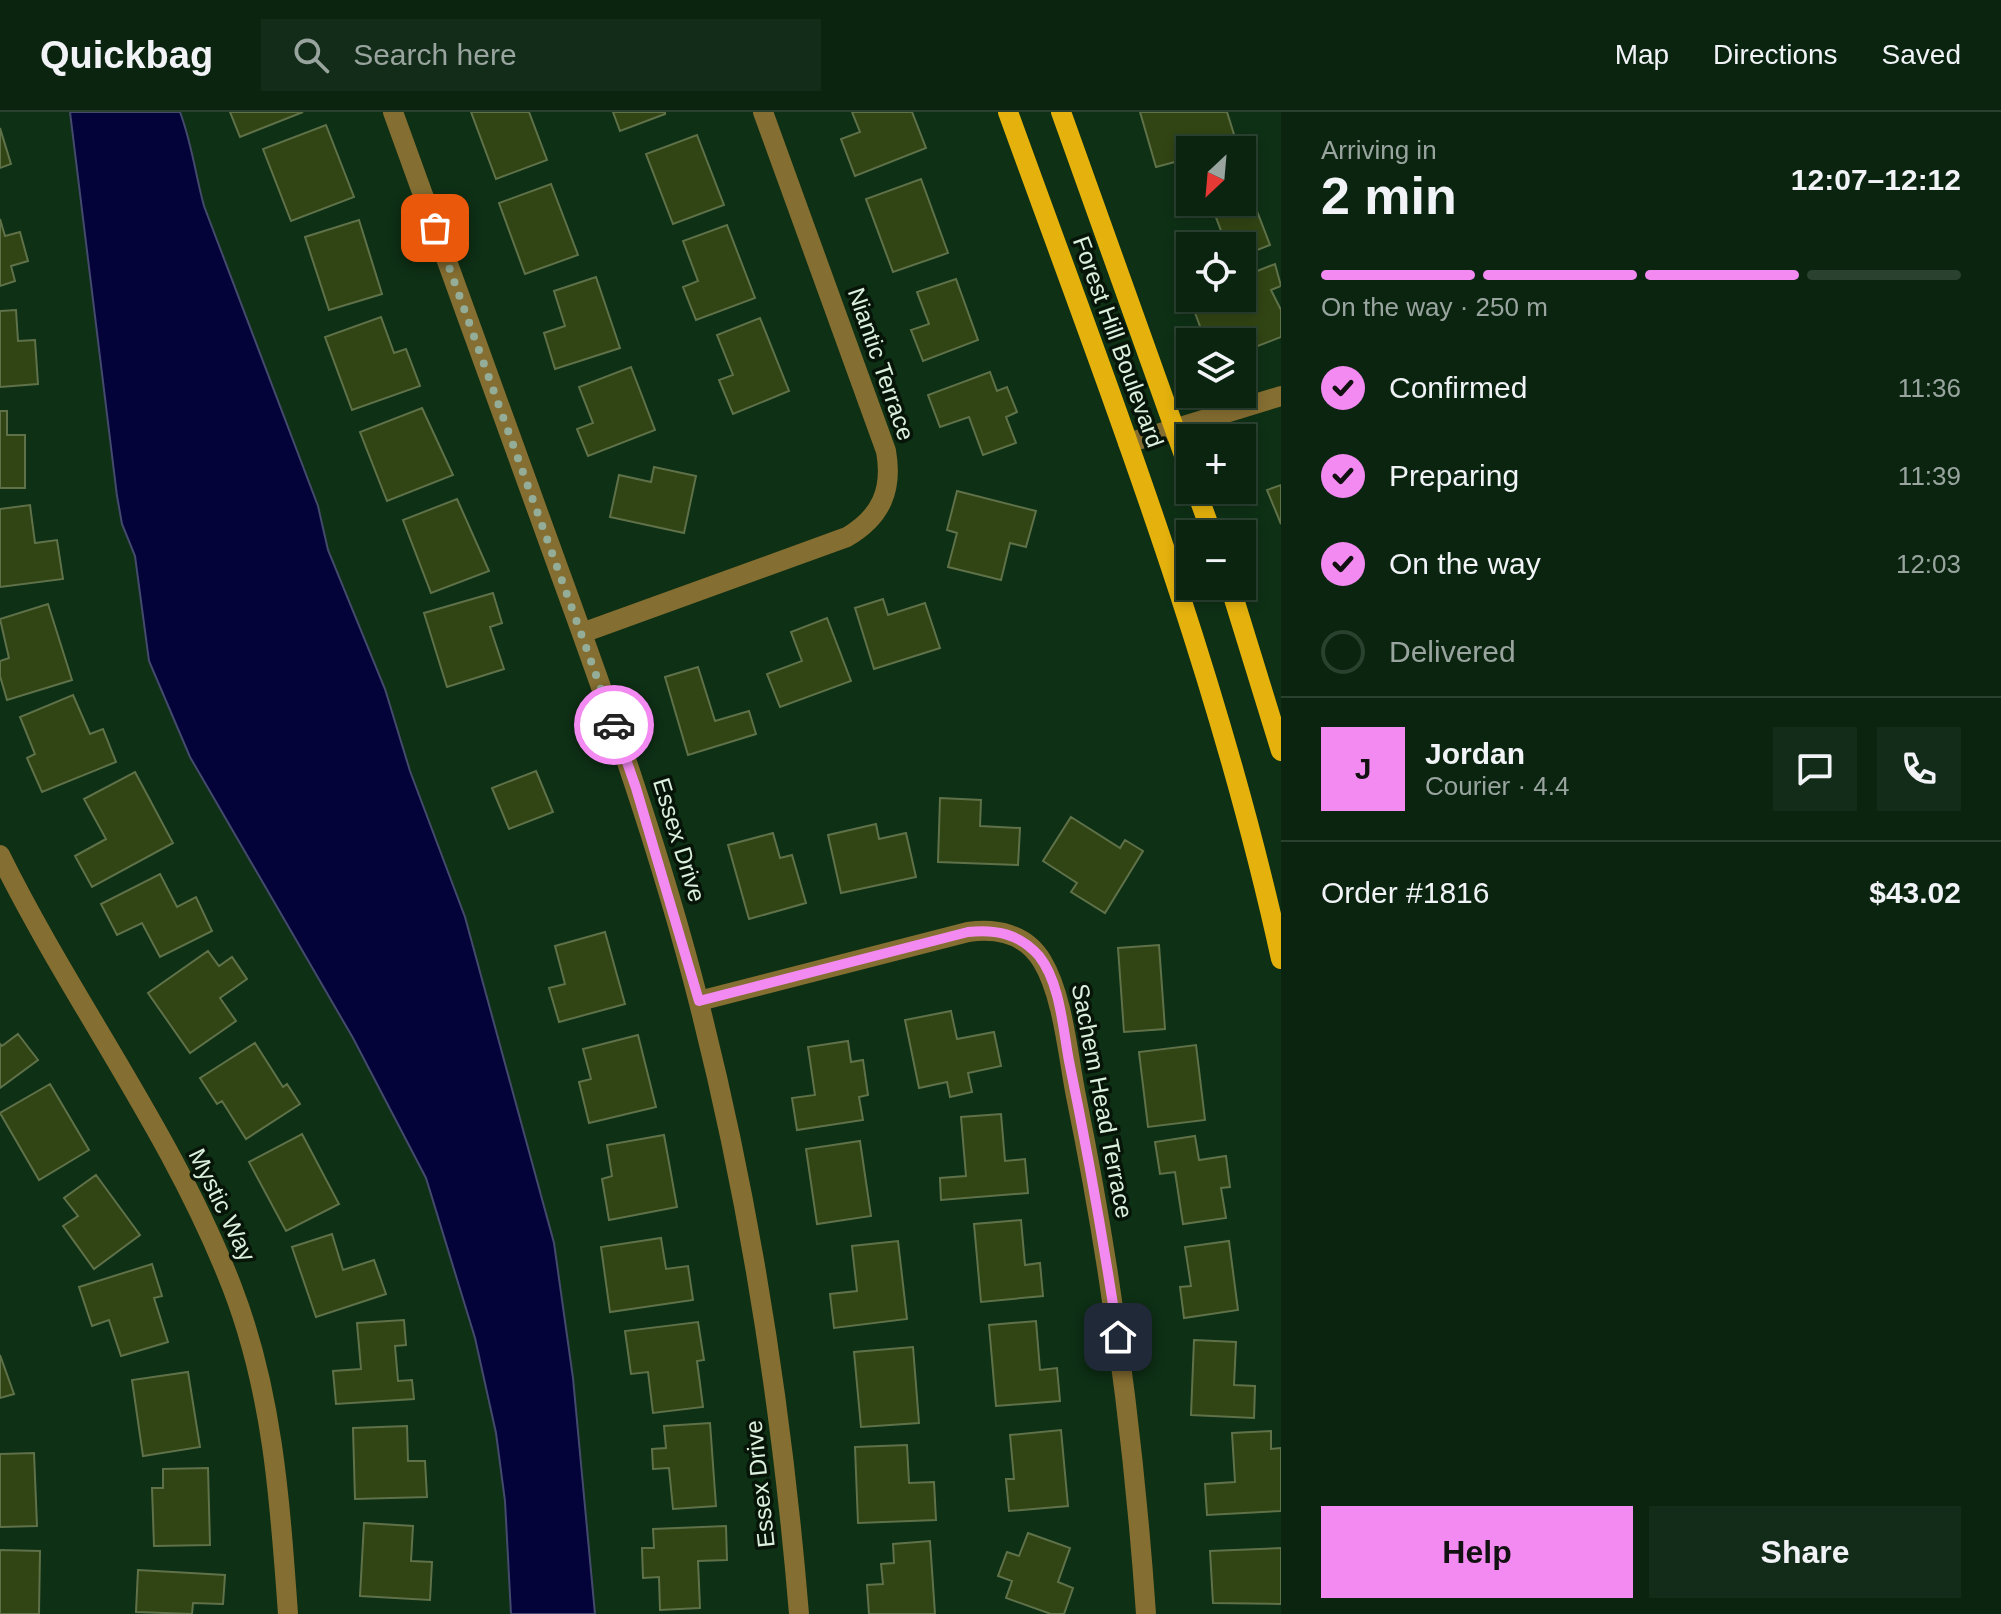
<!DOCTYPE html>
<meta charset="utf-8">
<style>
:root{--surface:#0a2410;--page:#132c19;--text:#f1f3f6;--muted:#99a49f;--line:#2a4130;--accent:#f38af1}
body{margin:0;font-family:Arial,sans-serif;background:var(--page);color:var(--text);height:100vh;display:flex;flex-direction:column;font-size:30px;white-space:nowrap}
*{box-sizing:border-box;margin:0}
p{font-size:26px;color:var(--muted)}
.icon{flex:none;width:44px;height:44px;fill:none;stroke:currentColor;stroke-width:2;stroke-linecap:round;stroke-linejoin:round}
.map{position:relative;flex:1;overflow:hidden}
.panel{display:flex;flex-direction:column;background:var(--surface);width:720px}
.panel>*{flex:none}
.needle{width:52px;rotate:206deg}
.fabs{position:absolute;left:1176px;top:24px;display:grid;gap:16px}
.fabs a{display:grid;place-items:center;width:80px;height:80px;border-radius:0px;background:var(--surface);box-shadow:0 4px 12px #0003,0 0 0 2px var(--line);font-size:40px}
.pin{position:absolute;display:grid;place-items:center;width:68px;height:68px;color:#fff;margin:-34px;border-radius:16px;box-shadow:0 4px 12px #0006}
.courier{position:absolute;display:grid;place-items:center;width:80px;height:80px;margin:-40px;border:6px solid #f38af1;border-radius:50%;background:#fff;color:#222;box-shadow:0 2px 10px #0007}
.head em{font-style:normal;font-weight:700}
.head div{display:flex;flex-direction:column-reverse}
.head{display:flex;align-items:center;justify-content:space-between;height:136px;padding:0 40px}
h1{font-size:52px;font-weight:700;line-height:60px}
.bar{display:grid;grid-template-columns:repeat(4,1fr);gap:12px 8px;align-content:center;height:96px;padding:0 40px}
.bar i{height:10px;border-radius:6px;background:var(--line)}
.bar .current{background:var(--accent)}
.bar p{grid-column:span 4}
.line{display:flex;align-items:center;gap:20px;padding:0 40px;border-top:2px solid var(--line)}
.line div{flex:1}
.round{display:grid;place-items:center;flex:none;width:84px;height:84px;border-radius:0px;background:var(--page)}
ol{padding:0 40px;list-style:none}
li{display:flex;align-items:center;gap:24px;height:88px}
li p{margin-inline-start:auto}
li .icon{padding:8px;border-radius:50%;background:var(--accent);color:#111;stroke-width:4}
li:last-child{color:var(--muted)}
li i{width:44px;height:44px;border:4px solid var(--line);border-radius:50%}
.action{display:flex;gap:16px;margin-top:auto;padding:16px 40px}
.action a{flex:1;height:92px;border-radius:0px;background:var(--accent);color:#111;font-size:32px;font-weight:700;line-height:92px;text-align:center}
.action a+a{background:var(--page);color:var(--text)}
header{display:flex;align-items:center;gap:48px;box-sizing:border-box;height:112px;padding:0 40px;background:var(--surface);border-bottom:2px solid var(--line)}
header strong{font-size:38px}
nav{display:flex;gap:44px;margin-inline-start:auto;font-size:28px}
.search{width:560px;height:72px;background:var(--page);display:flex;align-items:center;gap:20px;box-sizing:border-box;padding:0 28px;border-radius:0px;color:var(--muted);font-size:30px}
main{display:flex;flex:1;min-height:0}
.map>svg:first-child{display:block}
</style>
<header>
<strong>Quickbag</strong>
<div class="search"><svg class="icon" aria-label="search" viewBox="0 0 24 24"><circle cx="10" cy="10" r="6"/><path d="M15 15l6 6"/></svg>Search here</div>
<nav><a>Map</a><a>Directions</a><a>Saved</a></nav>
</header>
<main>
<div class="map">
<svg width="1281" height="1502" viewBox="0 0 1281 1502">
<rect width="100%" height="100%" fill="#0e3015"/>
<path fill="#03033a" stroke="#444a6b" stroke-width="2" d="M 70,0 L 180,0 C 192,32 195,61 204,94 L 318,394 L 328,438 L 385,577 L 410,659 L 465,805 L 554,1131 L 573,1266 L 595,1502 L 511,1502 L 505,1389 L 496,1321 L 475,1226 L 426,1066 L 353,926 L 190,645 L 149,549 L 135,444 L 122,412 L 117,384 Z"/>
<path fill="#314413" stroke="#5f7149" stroke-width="2" d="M 230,0 L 303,0 L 240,25 Z
M 471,0 L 529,0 L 547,48 L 496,67 Z
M 613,0 L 665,0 L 665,2 L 620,19 Z
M 852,0 L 912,0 L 926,36 L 855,64 L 841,27 L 860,20 Z
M 1140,0 L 1227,0 L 1237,32 L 1216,38 L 1190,38 L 1190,46 L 1156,55 Z
M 326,13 L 354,85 L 291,109 L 263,37 Z
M 0,16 L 11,52 L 0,56 Z
M 697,23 L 724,93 L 673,112 L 646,42 Z
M 1242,60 L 1270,133 L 1242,144 L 1242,134 L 1227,134 L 1210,90 L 1242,90 Z
M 921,67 L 948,141 L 893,160 L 866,87 Z
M 551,72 L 578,143 L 525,162 L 499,91 Z
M 0,107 L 5,124 L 20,120 L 28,149 L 11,154 L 15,169 L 0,174 Z
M 359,108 L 382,182 L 329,198 L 305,125 Z
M 727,113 L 755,186 L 696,208 L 683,175 L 698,169 L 683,129 Z
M 1275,152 L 1281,174 L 1271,178 L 1281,198 L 1281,225 L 1242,240 L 1242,230 L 1206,230 L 1189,185 L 1242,186 L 1242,165 Z
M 596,165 L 620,236 L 555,257 L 544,221 L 565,214 L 554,179 Z
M 956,167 L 978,228 L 923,249 L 911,218 L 929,212 L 917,180 Z
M 16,198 L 18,229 L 35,228 L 38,272 L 0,275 L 0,199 Z
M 381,205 L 394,241 L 406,237 L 420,274 L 352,298 L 325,225 Z
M 760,206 L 789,279 L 733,302 L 719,268 L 733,263 L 717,223 Z
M 631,255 L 655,318 L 588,344 L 577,317 L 593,311 L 579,275 Z
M 990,260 L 997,279 L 1007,275 L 1017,300 L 1006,305 L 1016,331 L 983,343 L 969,305 L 940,315 L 928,283 Z
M 422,296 L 453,363 L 387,389 L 360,320 Z
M 0,299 L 7,299 L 7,323 L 25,323 L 25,376 L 0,376 Z
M 654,355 L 696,364 L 684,421 L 610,405 L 619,363 L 651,370 Z
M 1281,373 L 1281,412 L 1267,378 Z
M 957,379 L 1036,399 L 1026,435 L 1010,431 L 1001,468 L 948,455 L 957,421 L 947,418 Z
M 457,387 L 489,459 L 431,481 L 403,408 Z
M 30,393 L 35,431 L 57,428 L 63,467 L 0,475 L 0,397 Z
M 493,481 L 502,511 L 490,515 L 504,557 L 447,575 L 424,501 Z
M 883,487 L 888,503 L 925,491 L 940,536 L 874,557 L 855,496 Z
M 48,492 L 72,568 L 7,588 L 0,564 L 0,549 L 9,546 L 0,507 Z
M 827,506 L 851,569 L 780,595 L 767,562 L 802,549 L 791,520 Z
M 698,555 L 715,609 L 749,599 L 756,622 L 688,643 L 665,565 Z
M 73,583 L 90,622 L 103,617 L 116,650 L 42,680 L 27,646 L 35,642 L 20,605 Z
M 536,659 L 553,700 L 509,717 L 492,676 Z
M 135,660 L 173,731 L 92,775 L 75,744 L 106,727 L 84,687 Z
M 940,686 L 981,688 L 980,714 L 1020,716 L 1018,753 L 938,750 Z
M 1071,705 L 1120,736 L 1125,728 L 1143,739 L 1105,801 L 1071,780 L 1077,771 L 1043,749 Z
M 876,712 L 879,727 L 906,721 L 916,765 L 841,781 L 828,723 Z
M 773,721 L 780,746 L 792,743 L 806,791 L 749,807 L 728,733 Z
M 160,762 L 177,795 L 196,785 L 212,819 L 160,845 L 142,811 L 117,823 L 101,792 Z
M 605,820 L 625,892 L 559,910 L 549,876 L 565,872 L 555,834 Z
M 1159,833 L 1165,917 L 1124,920 L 1118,836 Z
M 208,839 L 219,854 L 232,845 L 247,867 L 220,886 L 236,909 L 190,941 L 148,881 Z
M 951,899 L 957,927 L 994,920 L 1001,954 L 968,961 L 972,980 L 950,985 L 947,970 L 919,976 L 905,908 Z
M 18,922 L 38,948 L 0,976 L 0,932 L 2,934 Z
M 638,923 L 656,995 L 589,1011 L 579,970 L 591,967 L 583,937 Z
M 848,929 L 851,950 L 863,948 L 868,983 L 859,985 L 863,1008 L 797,1018 L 792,986 L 815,983 L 808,935 Z
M 255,931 L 283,975 L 287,972 L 300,992 L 246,1027 L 222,989 L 217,992 L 200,966 Z
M 1196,933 L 1205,1008 L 1148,1015 L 1139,940 Z
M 50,972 L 89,1038 L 39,1068 L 0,1001 Z
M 1001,1002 L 1005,1049 L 1025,1047 L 1028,1081 L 941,1088 L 940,1066 L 966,1064 L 961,1005 Z
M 302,1022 L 339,1092 L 286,1119 L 249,1050 Z
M 664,1023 L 677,1095 L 609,1108 L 602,1067 L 612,1064 L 607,1033 Z
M 1195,1024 L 1199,1048 L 1226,1044 L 1230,1075 L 1221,1076 L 1226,1106 L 1183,1112 L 1175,1060 L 1160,1062 L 1155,1030 Z
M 860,1029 L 871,1104 L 817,1112 L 806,1037 Z
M 96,1063 L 140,1123 L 94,1157 L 63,1114 L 78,1104 L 64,1086 Z
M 1021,1108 L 1025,1153 L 1040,1151 L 1043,1184 L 981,1190 L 974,1112 Z
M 332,1122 L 343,1158 L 374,1148 L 386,1182 L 316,1205 L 292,1135 Z
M 661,1126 L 666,1157 L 688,1154 L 693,1188 L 610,1200 L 601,1135 Z
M 898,1129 L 907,1207 L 834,1216 L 830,1182 L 857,1179 L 852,1134 Z
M 1229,1129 L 1238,1198 L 1184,1206 L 1180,1175 L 1191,1174 L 1185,1135 Z
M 152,1152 L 162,1184 L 154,1186 L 168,1230 L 121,1244 L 109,1208 L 92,1214 L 79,1175 Z
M 404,1208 L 406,1233 L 395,1234 L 398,1269 L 412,1268 L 414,1287 L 336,1292 L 333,1259 L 361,1257 L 357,1211 Z
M 1036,1209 L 1040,1258 L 1057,1256 L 1060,1289 L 996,1294 L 989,1213 Z
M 698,1210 L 704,1248 L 697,1249 L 703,1295 L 653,1301 L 648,1260 L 631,1262 L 625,1219 Z
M 1194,1228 L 1236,1230 L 1234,1273 L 1255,1274 L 1254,1306 L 1191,1303 Z
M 913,1235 L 919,1311 L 861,1315 L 854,1240 Z
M 0,1243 L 14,1282 L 0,1286 Z
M 188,1260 L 200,1335 L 143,1344 L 132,1268 Z
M 710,1311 L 716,1394 L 673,1397 L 669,1356 L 653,1357 L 652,1337 L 666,1336 L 664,1314 Z
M 407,1314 L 408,1349 L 425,1349 L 427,1385 L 355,1387 L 353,1316 Z
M 1061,1318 L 1068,1394 L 1009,1399 L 1006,1367 L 1014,1367 L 1010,1323 Z
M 1271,1319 L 1271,1337 L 1281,1336 L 1281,1399 L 1207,1403 L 1205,1372 L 1235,1370 L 1232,1321 Z
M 907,1333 L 909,1371 L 934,1370 L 936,1408 L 858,1411 L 855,1335 Z
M 34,1341 L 37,1414 L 0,1415 L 0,1342 Z
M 208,1356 L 210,1433 L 154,1434 L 152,1376 L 163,1376 L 163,1357 Z
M 364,1411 L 413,1414 L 411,1449 L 432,1450 L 430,1488 L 360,1484 Z
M 726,1414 L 727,1448 L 698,1449 L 700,1496 L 660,1498 L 659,1465 L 643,1466 L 642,1436 L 654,1436 L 653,1417 Z
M 1028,1421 L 1070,1436 L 1058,1470 L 1073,1476 L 1064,1502 L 1051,1502 L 1006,1486 L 1012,1469 L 998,1464 L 1007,1440 L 1019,1444 Z
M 930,1429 L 935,1502 L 869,1502 L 867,1473 L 883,1472 L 881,1452 L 894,1451 L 893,1432 Z
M 1281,1436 L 1281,1492 L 1213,1491 L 1210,1439 Z
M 0,1438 L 40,1439 L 39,1502 L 0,1502 Z
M 138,1458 L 225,1463 L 223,1492 L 193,1491 L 192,1502 L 136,1500 Z"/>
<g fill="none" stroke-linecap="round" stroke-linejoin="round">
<path stroke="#856e31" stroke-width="20" d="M 393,0 C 447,150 502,300 556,450 C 609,595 661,741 699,891 C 750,1091 782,1296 799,1502
M 1128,331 L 1281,284
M 582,521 L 847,425 C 881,405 893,378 886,339 L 763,0
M 0,743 C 72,889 173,1022 232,1175 C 273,1281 280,1390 288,1502
M 699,889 L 968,820 C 997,816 1026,822 1042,849 C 1063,883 1068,944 1076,984 C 1111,1155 1134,1328 1146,1502"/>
<path stroke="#e5b20d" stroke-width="20" d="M 1008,0 C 1109,279 1218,557 1281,847
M 1061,0 L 1190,360
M 1196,378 L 1212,422
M 1230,474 L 1281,639"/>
</g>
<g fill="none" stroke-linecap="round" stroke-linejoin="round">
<path stroke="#94ad98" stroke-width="8" stroke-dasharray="0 14.4" d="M 435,116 L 614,613"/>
<path stroke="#f38af1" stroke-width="10" d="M 614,613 L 636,676 L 699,889 L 968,820 C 996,817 1020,822 1039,844 C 1060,870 1063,917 1069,949 C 1088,1041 1104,1132 1118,1225"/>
</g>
<g text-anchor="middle" stroke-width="7" stroke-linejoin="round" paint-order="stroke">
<g font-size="24" fill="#dcf0de" stroke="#071509">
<text transform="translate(1118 230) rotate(70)" y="8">Forest Hill Boulevard</text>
<text transform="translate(881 252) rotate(71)" y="8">Niantic Terrace</text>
<text transform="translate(679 728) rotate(73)" y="8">Essex Drive</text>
<text transform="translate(1102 989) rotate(79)" y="8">Sachem Head Terrace</text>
<text transform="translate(222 1093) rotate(64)" y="8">Mystic Way</text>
<text transform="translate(760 1372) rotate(-96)" y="8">Essex Drive</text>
</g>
</g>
</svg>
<div class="fabs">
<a><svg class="needle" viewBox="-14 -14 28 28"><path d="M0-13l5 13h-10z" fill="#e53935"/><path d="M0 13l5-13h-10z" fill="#99a49f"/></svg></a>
<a><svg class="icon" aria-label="locate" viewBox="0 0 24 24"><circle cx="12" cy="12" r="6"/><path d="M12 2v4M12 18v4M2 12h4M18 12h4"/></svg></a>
<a><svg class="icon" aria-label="layers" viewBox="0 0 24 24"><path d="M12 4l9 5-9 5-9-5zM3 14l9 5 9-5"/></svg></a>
<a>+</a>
<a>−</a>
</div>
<div class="pin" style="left:435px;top:116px;background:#ea580c"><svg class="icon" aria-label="bag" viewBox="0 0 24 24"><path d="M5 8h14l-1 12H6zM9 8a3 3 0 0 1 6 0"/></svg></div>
<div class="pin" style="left:1118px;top:1225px;background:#1f2937"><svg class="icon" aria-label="home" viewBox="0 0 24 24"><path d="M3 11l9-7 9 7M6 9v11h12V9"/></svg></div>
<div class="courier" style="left:614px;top:613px"><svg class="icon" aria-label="car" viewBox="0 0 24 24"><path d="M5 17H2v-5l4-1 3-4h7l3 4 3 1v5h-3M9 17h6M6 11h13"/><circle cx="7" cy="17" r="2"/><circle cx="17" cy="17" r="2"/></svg></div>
</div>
<section class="panel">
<div class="head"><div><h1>2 min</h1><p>Arriving in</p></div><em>12:07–12:12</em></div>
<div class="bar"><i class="current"></i><i class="current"></i><i class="current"></i><i></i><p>On the way · 250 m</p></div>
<ol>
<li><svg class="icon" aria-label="check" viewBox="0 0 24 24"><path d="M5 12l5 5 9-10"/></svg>Confirmed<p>11:36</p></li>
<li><svg class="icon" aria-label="check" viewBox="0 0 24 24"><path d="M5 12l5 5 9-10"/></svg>Preparing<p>11:39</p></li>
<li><svg class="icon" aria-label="check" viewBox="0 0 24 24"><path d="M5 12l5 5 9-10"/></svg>On the way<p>12:03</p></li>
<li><i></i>Delivered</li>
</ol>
<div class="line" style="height:144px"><b class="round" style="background:var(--accent);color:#111">J</b><div><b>Jordan</b><p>Courier · 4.4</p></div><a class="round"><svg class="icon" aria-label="chat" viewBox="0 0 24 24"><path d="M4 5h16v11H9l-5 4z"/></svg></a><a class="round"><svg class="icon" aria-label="phone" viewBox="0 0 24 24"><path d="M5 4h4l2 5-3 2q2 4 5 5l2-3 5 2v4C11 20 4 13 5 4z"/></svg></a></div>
<div class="line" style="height:104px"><div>Order #1816</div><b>$43.02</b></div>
<div class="action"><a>Help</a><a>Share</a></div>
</section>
</main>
